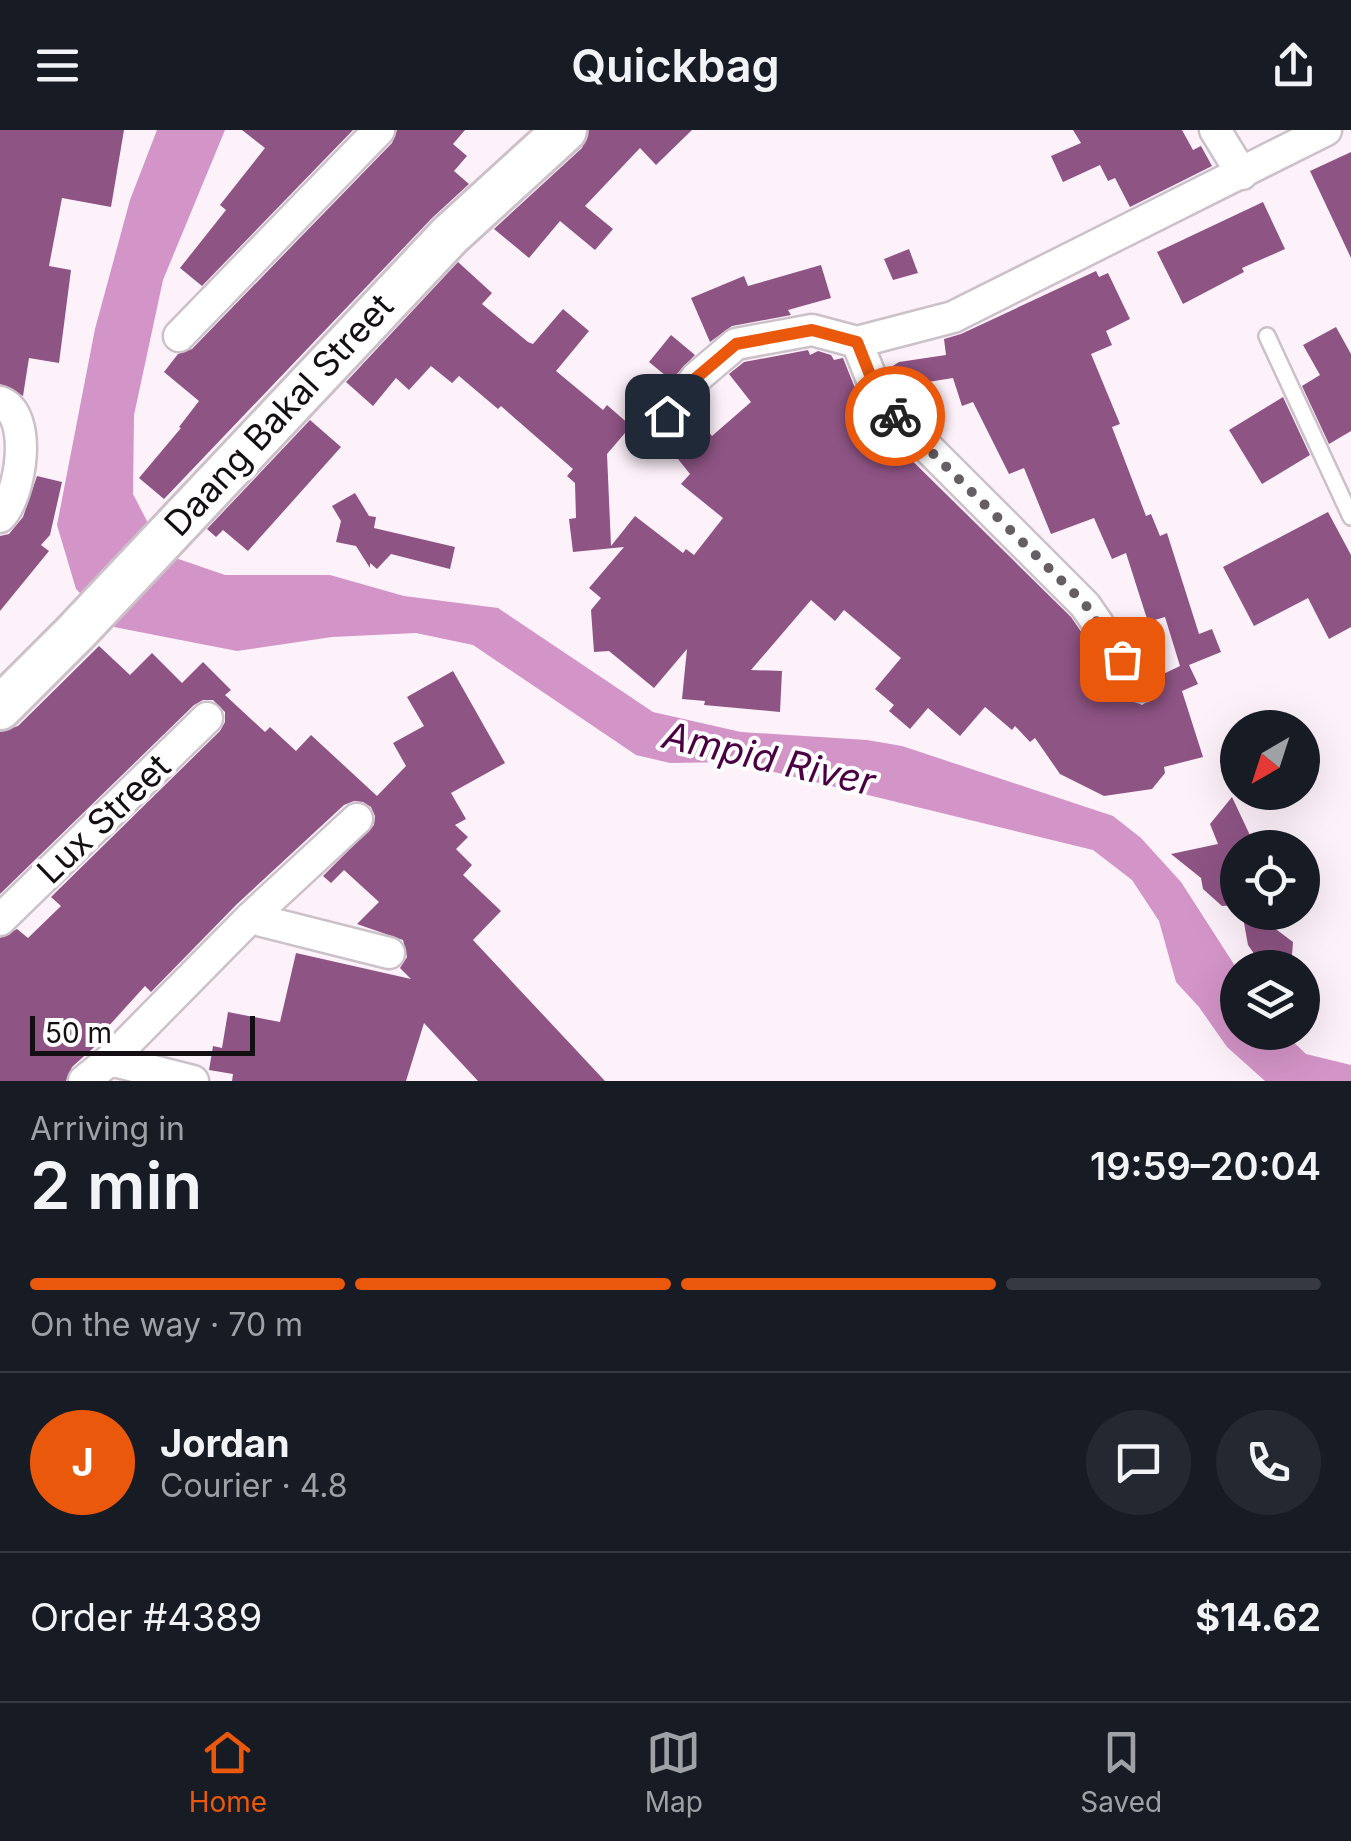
<!DOCTYPE html>
<meta charset="utf-8">
<style>
:root{--surface:#171b24;--page:#242831;--text:#f1f3f6;--muted:#9ea1a6;--line:#363941;--accent:#ea580c}
body{margin:0;font-family:Inter,sans-serif;background:var(--page);color:var(--text);height:100vh;display:flex;flex-direction:column;font-size:38px;white-space:nowrap}
*{box-sizing:border-box;margin:0}
p{font-size:32px;color:var(--muted)}
.icon{flex:none;width:55px;height:55px;fill:none;stroke:currentColor;stroke-width:2;stroke-linecap:round;stroke-linejoin:round}
.map{position:relative;height:951px;overflow:hidden}
.panel{display:flex;flex-direction:column;background:var(--surface);flex:1}
.panel>*{flex:none}
.needle{width:65px;rotate:219deg}
.tools{position:absolute;left:1220px;top:580px;display:grid;gap:20px}
.tools a{display:grid;place-items:center;width:100px;height:100px;border-radius:50%;background:var(--surface);box-shadow:0 10px 40px #0002;font-size:50px}
.scale{position:absolute;left:30px;bottom:25px;width:225px;box-sizing:border-box;padding-left:10px;border:5px solid #130f12;border-top:0;font-size:28px;line-height:35px;white-space:nowrap;color:#130f12;-webkit-text-stroke:8px #fff;paint-order:stroke}
.pin{position:absolute;display:grid;place-items:center;width:85px;height:85px;color:#fff;margin:-42px;border-radius:20px;box-shadow:0 5px 15px #0006}
.courier{position:absolute;display:grid;place-items:center;width:100px;height:100px;margin:-50px;border:8px solid #ea580c;border-radius:50%;background:#fff;color:#222;box-shadow:0 2px 12px #0007}
.overview em{font-style:normal;font-weight:600}
.overview div{display:flex;flex-direction:column-reverse}
.overview{display:flex;align-items:center;justify-content:space-between;height:170px;padding:0 30px}
h1{font-size:65px;font-weight:600;line-height:75px}
.bar{display:grid;grid-template-columns:repeat(4,1fr);gap:15px 10px;align-content:center;height:120px;padding:0 30px}
.bar i{height:12px;border-radius:8px;background:var(--line)}
.bar .active{background:var(--accent)}
.bar p{grid-column:span 4}
.line{display:flex;align-items:center;gap:25px;padding:0 30px;border-top:2px solid var(--line)}
.line div{flex:1}
.round{display:grid;place-items:center;flex:none;width:105px;height:105px;border-radius:52px;background:var(--page)}
header{display:flex;justify-content:space-between;align-items:center;height:130px;padding:0 30px;background:var(--surface);font-size:45px;font-weight:600}
.tabs{display:flex;justify-content:space-around;align-items:center;height:140px;border-top:2px solid var(--line);background:var(--surface);font-size:28px;color:var(--muted)}
.tabs a{display:grid;justify-items:center;gap:5px}
.tabs .active{color:var(--accent)}
.map>svg:first-child{display:block}
</style>
<header><svg class="icon" aria-label="menu" viewBox="0 0 24 24"><path d="M4 6h16M4 12h16M4 18h16"/></svg>Quickbag<svg class="icon" aria-label="share" viewBox="0 0 24 24"><path d="M12 15V3M7 8l5-5 5 5M5 13v7h14v-7"/></svg></header>
<div class="map">
<svg width="1351" height="951" viewBox="0 0 1351 951">
<rect width="100%" height="100%" fill="#fdf1fa"/>
<path fill="#d394c7" d="M 157,0 L 225,0 L 163,150 L 134,285 L 133,364 L 164,424 L 225,445 L 330,445 L 404,466 L 498,478 L 653,582 L 741,602 L 867,610 L 902,616 L 1113,686 L 1141,708 L 1181,752 L 1237,839 L 1238,902 L 1284,903 L 1306,924 L 1351,935 L 1351,951 L 1265,951 L 1227,917 L 1199,877 L 1176,852 L 1159,791 L 1132,750 L 1093,720 L 733,632 L 670,633 L 636,625 L 473,515 L 416,503 L 332,507 L 237,521 L 114,497 L 76,459 L 57,395 L 95,199 L 130,70 Z"/>
<path fill="#8e5484" d="M 0,0 L 124,0 L 111,77 L 62,68 L 49,136 L 71,140 L 59,233 L 29,228 L 23,266 L 0,254 Z
M 242,0 L 353,0 L 202,156 L 180,138 L 226,80 L 220,75 L 265,18 Z
M 397,0 L 465,0 L 453,14 L 467,26 L 454,41 L 469,54 L 432,88 L 164,369 L 139,348 L 181,298 L 179,297 L 199,271 L 164,242 L 178,224 L 192,219 L 392,13 Z
M 589,0 L 692,0 L 656,35 L 640,18 L 585,76 L 613,99 L 595,120 L 560,91 L 529,128 L 494,99 L 582,18 Z
M 1073,0 L 1182,0 L 1193,20 L 1201,16 L 1212,36 L 1130,77 L 1115,48 L 1108,51 L 1100,35 L 1063,52 L 1051,26 L 1081,13 Z
M 1351,22 L 1351,128 L 1310,41 Z
M 1263,72 L 1285,119 L 1242,138 L 1244,142 L 1183,174 L 1157,122 Z
M 909,119 L 918,143 L 893,150 L 884,129 Z
M 458,132 L 492,163 L 482,174 L 528,212 L 533,214 L 563,179 L 589,201 L 556,241 L 603,280 L 607,275 L 631,296 L 607,324 L 611,416 L 635,386 L 683,423 L 686,419 L 694,425 L 723,388 L 681,354 L 690,344 L 658,304 L 675,303 L 693,283 L 712,306 L 751,272 L 729,244 L 744,232 L 808,220 L 810,225 L 818,221 L 831,225 L 834,230 L 843,228 L 863,278 L 883,302 L 1071,487 L 1126,567 L 1142,575 L 1157,565 L 1157,547 L 1180,536 L 1165,487 L 1148,492 L 1126,423 L 1112,429 L 1094,388 L 1051,404 L 1024,338 L 1009,344 L 973,272 L 962,276 L 953,248 L 909,255 L 897,261 L 888,239 L 899,232 L 946,225 L 944,209 L 961,204 L 1096,141 L 1099,147 L 1108,143 L 1130,189 L 1106,201 L 1112,215 L 1091,224 L 1120,294 L 1112,297 L 1146,386 L 1151,384 L 1160,406 L 1167,403 L 1199,504 L 1212,499 L 1221,522 L 1189,535 L 1198,554 L 1182,561 L 1203,627 L 1164,637 L 1165,643 L 1152,659 L 1104,666 L 1060,644 L 1035,608 L 1030,612 L 1015,596 L 1012,600 L 985,577 L 960,606 L 928,578 L 910,599 L 889,581 L 894,575 L 875,559 L 901,528 L 844,480 L 835,491 L 811,470 L 751,540 L 782,541 L 780,582 L 704,575 L 705,571 L 682,569 L 687,519 L 654,558 L 609,521 L 594,522 L 591,480 L 601,468 L 589,458 L 624,417 L 573,422 L 569,389 L 576,388 L 575,353 L 567,346 L 573,339 L 501,276 L 498,279 L 459,246 L 452,253 L 431,236 L 409,260 L 396,248 L 373,276 L 346,252 Z
M 821,135 L 831,168 L 788,180 L 791,185 L 732,196 L 710,212 L 691,168 L 744,146 L 748,156 Z
M 1336,197 L 1351,224 L 1351,301 L 1329,314 L 1302,256 L 1320,245 L 1303,215 Z
M 671,205 L 695,225 L 671,250 L 649,232 Z
M 1283,267 L 1310,325 L 1262,354 L 1229,300 Z
M 310,290 L 341,317 L 248,421 L 223,400 L 216,407 L 207,399 Z
M 37,346 L 62,352 L 50,405 L 41,415 L 49,421 L 0,481 L 0,406 L 9,404 L 23,387 Z
M 355,363 L 369,386 L 376,387 L 374,398 L 455,417 L 450,439 L 391,424 L 377,439 L 370,433 L 370,438 L 356,416 L 336,412 L 341,391 L 332,376 Z
M 1328,382 L 1351,425 L 1351,497 L 1329,509 L 1308,468 L 1254,496 L 1223,437 Z
M 99,516 L 130,545 L 152,523 L 182,553 L 203,532 L 231,560 L 225,565 L 265,602 L 270,597 L 296,621 L 311,605 L 377,666 L 406,636 L 393,613 L 424,596 L 407,567 L 453,541 L 505,633 L 451,663 L 466,689 L 455,695 L 468,707 L 456,719 L 472,735 L 463,745 L 501,781 L 473,810 L 605,951 L 478,951 L 424,893 L 406,951 L 232,951 L 233,944 L 209,940 L 213,916 L 222,918 L 228,882 L 280,892 L 296,823 L 411,849 L 400,838 L 407,827 L 403,810 L 357,794 L 379,772 L 344,740 L 331,753 L 323,746 L 374,695 L 375,686 L 371,677 L 363,672 L 354,671 L 344,675 L 237,774 L 151,862 L 145,856 L 106,899 L 110,903 L 72,937 L 66,951 L 0,951 L 0,808 L 17,799 L 28,808 L 61,776 L 51,767 L 220,601 L 225,592 L 225,582 L 213,570 L 203,570 L 194,575 L 0,764 L 0,602 L 18,596 Z
M 1232,667 L 1256,718 L 1238,718 L 1238,775 L 1222,776 L 1203,759 L 1201,748 L 1171,724 L 1218,714 L 1210,694 Z
M 1242,782 L 1253,782 L 1293,812 L 1291,838 L 1269,838 L 1257,828 L 1248,815 Z"/>
<g fill="none" stroke-linecap="round" stroke-linejoin="round">
<defs>
<path id="lane" d="M 1267,206 L 1351,387"/>
<path id="street" d="M 1215,0 L 1242,44
M 179,206 L 379,0
M 857,212 L 880,270 L 1085,475 L 1141,556
M 0,272 C 34,284 21,366 0,387
M 667,286 L 696,248 L 736,214 L 812,200 L 857,212 L 953,187 L 1326,0
M 250,788 L 389,823
M 0,790 L 207,588
M 110,930 L 193,951
M 84,951 L 110,930 L 250,788 L 357,689"/>
<path id="secondary" d="M 0,578 L 76,502 L 450,105 L 565,0"/>
</defs>
<use href="#lane" stroke="#ccc1c9" stroke-width="20"/>
<use href="#street" stroke="#ccc1c9" stroke-width="35"/>
<use href="#secondary" stroke="#ccc1c9" stroke-width="48"/>
<use href="#lane" stroke="#fff" stroke-width="15"/>
<use href="#street" stroke="#fff" stroke-width="30"/>
<use href="#secondary" stroke="#fff" stroke-width="42"/>
</g>
<g fill="none" stroke-linecap="round" stroke-linejoin="round">
<path stroke="#655e63" stroke-width="10" stroke-dasharray="0 18" d="M 895,286 L 1085,474 L 1122,529"/>
<path stroke="#ea580c" stroke-width="12" d="M 667,286 L 696,248 L 736,214 L 812,200 L 857,212 L 880,270 L 895,286"/>
</g>
<g text-anchor="middle" stroke-width="8" stroke-linejoin="round" paint-order="stroke">
<g font-size="35" fill="#130f12" stroke="#fff">
<text transform="translate(279 285) rotate(-47)" y="12">Daang Bakal Street</text>
<text transform="translate(104 689) rotate(-44)" y="12">Lux Street</text>
</g>
<g font-size="38" font-style="italic" fill="#4c0044" stroke="#fff">
<text transform="translate(769 629) rotate(13)" y="13">Ampid River</text>
</g>
</g>
</svg>
<div class="tools">
<a><svg class="needle" viewBox="-14 -14 28 28"><path d="M0-13l5 13h-10z" fill="#e53935"/><path d="M0 13l5-13h-10z" fill="#9ea1a6"/></svg></a>
<a><svg class="icon" aria-label="locate" viewBox="0 0 24 24"><circle cx="12" cy="12" r="6"/><path d="M12 2v4M12 18v4M2 12h4M18 12h4"/></svg></a>
<a><svg class="icon" aria-label="layers" viewBox="0 0 24 24"><path d="M12 4l9 5-9 5-9-5zM3 14l9 5 9-5"/></svg></a>
</div>
<div class="scale">50 m</div>
<div class="pin" style="left:1122px;top:529px;background:#ea580c"><svg class="icon" aria-label="bag" viewBox="0 0 24 24"><path d="M5 8h14l-1 12H6zM9 8a3 3 0 0 1 6 0"/></svg></div>
<div class="pin" style="left:667px;top:286px;background:#1f2937"><svg class="icon" aria-label="home" viewBox="0 0 24 24"><path d="M3 11l9-7 9 7M6 9v11h12V9"/></svg></div>
<div class="courier" style="left:895px;top:286px"><svg class="icon" aria-label="bike" viewBox="0 0 24 24"><circle cx="6" cy="16" r="4"/><circle cx="18" cy="16" r="4"/><path d="M6 16l4-8h5l3 8M10 8l3 8H6M13 5h3"/></svg></div>
</div>
<section class="panel">
<div class="overview"><div><h1>2 min</h1><p>Arriving in</p></div><em>19:59–20:04</em></div>
<div class="bar"><i class="active"></i><i class="active"></i><i class="active"></i><i></i><p>On the way · 70 m</p></div>
<div class="line" style="height:180px"><b class="round" style="background:var(--accent);color:#fff">J</b><div><b>Jordan</b><p>Courier · 4.8</p></div><a class="round"><svg class="icon" aria-label="chat" viewBox="0 0 24 24"><path d="M4 5h16v11H9l-5 4z"/></svg></a><a class="round"><svg class="icon" aria-label="phone" viewBox="0 0 24 24"><path d="M5 4h4l2 5-3 2q2 4 5 5l2-3 5 2v4C11 20 4 13 5 4z"/></svg></a></div>
<div class="line" style="height:130px"><div>Order #4389</div><b>$14.62</b></div>
</section>
<nav class="tabs">
<a class="active"><svg class="icon" aria-label="home" viewBox="0 0 24 24"><path d="M3 11l9-7 9 7M6 9v11h12V9"/></svg>Home</a>
<a><svg class="icon" aria-label="map" viewBox="0 0 24 24"><path d="M3 6l6-2 6 2 6-2v14l-6 2-6-2-6 2zM9 4v14M15 6v14"/></svg>Map</a>
<a><svg class="icon" aria-label="saved" viewBox="0 0 24 24"><path d="M7 4h10v16l-5-4-5 4z"/></svg>Saved</a>
</nav>
